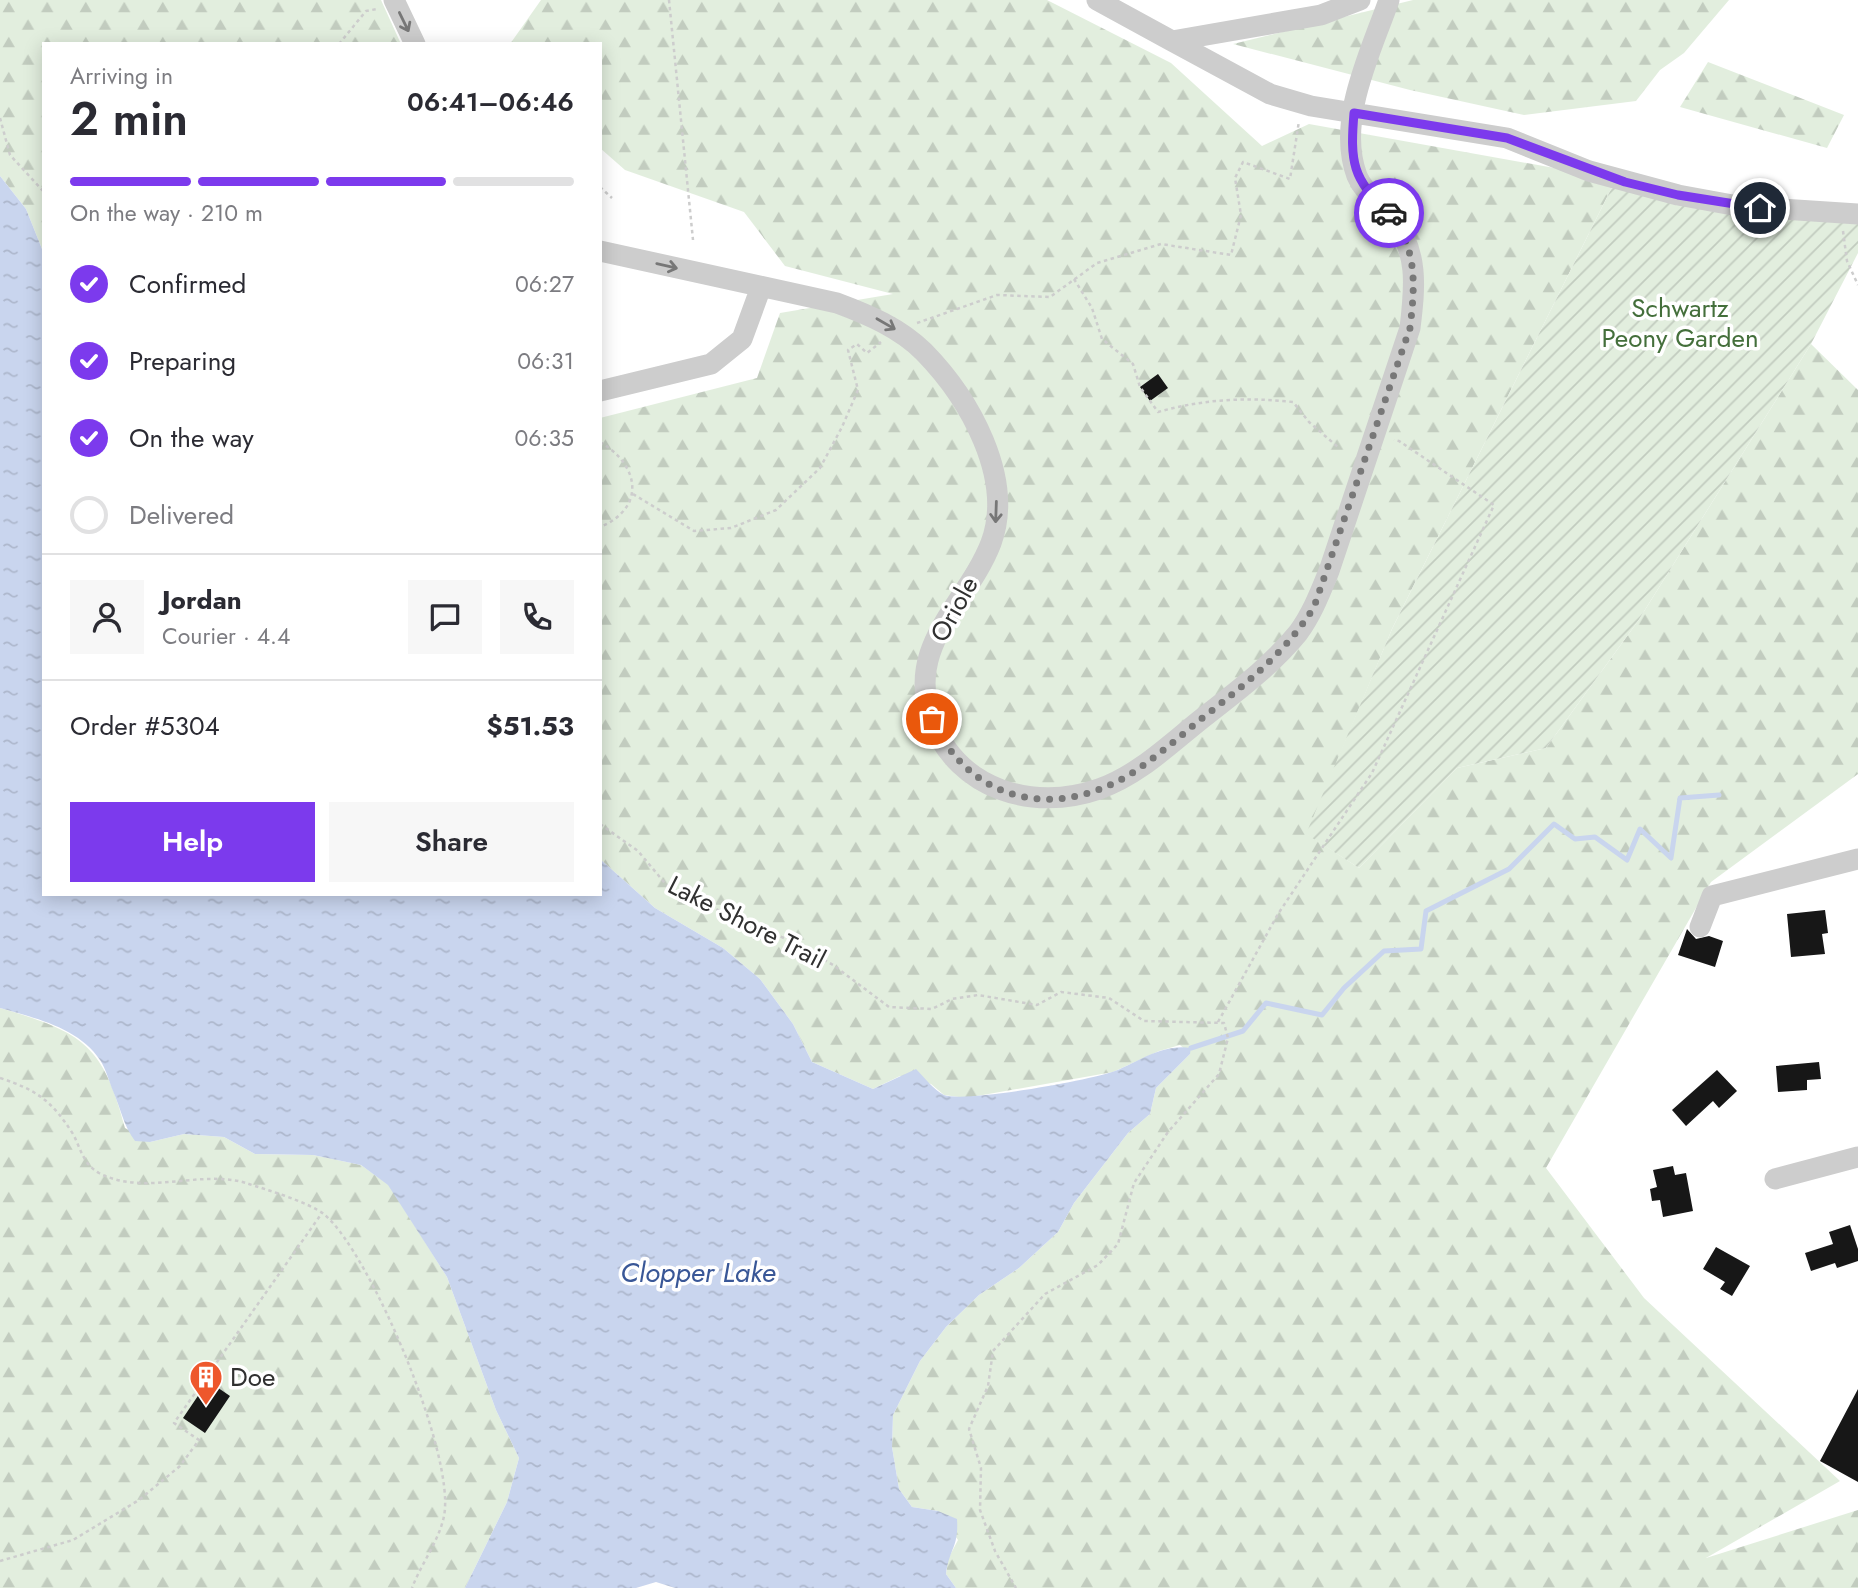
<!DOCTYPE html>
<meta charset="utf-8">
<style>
:root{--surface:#fff;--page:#f7f7f7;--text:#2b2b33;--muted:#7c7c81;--line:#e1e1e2;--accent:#7c3aed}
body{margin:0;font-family:Jost,sans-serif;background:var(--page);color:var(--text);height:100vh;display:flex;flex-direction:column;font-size:26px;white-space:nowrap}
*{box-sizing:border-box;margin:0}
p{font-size:23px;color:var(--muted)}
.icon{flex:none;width:38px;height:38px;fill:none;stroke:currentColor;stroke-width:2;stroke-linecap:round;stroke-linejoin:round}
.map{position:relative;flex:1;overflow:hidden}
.details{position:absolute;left:42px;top:42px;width:560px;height:854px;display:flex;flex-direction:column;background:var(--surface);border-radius:0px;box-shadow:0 4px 18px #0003}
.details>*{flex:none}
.pin{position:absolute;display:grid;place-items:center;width:60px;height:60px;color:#fff;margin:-30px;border:4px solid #fff;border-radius:50%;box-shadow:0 2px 7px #0007}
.courier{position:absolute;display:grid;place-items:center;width:70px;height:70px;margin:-35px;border:5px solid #7c3aed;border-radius:50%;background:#fff;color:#222;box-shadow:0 2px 9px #0007}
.headline em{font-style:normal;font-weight:600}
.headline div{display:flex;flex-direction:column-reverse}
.headline{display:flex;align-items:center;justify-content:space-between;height:119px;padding:0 28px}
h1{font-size:46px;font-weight:600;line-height:52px}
.bar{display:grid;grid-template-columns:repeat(4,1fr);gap:10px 7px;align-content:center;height:84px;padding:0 28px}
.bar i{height:9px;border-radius:5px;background:var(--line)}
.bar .on{background:var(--accent)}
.bar p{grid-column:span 4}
.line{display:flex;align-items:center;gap:18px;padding:0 28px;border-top:2px solid var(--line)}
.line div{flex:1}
.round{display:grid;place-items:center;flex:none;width:74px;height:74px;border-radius:0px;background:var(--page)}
ol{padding:0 28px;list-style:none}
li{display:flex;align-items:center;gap:21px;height:77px}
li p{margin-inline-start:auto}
li .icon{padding:7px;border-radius:50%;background:var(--accent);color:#fff;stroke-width:4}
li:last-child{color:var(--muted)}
li i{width:38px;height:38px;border:4px solid var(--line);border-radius:50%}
.cta{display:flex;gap:14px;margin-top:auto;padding:14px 28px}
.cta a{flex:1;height:80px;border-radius:0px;background:var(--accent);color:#fff;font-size:28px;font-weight:600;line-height:80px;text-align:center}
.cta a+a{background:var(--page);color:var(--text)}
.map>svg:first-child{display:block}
</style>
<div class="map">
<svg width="1858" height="1588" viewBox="0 0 1858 1588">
<defs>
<pattern id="forest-firs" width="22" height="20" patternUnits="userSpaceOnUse" patternTransform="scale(1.75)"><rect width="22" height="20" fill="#e2eede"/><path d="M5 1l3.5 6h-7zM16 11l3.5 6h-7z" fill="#c2ccbf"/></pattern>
<pattern id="garden-furrows" width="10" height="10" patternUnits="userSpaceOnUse" patternTransform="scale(1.75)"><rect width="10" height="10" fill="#e2eede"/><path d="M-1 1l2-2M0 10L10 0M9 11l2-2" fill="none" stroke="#c2ccbf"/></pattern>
<pattern id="water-ripples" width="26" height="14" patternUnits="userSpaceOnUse" patternTransform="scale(1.75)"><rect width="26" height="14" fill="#c9d5ee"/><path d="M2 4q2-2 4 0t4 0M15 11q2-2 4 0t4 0" fill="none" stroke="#adb7cc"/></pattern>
</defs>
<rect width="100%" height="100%" fill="#fff"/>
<path fill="url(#forest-firs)" d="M 0,0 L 381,0 L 401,44 L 44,44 L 44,254 L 26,209 L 0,176 Z
M 541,0 L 1047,0 L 1171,63 L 1262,146 L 1309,124 L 1616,179 L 1392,629 L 1307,834 L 1359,868 L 1457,768 L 1546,748 L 1638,621 L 1811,344 L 1858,390 L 1858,774 L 1711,882 L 1546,1168 L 1644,1298 L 1840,1481 L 1706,1558 L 1858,1510 L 1858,1588 L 956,1588 L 946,1574 L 948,1559 L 958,1540 L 938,1511 L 912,1507 L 899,1489 L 892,1447 L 893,1415 L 920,1361 L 946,1327 L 979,1295 L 1019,1268 L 1058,1232 L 1074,1203 L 1128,1133 L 1150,1114 L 1156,1088 L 1190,1054 L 1180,1045 L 1159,1051 L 1113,1072 L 966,1098 L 944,1095 L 931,1084 L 900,1076 L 873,1089 L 812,1062 L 793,1024 L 760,979 L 723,948 L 655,908 L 600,859 L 600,418 L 757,378 L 780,313 L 893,294 L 785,266 L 744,212 L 625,170 L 600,148 L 600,44 L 510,44 Z
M 1413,0 L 1729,0 L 1684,53 L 1660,70 L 1636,101 L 1524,115 L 1410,90 L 1233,44 Z
M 1708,62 L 1844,115 L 1827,148 L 1680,107 Z
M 0,1008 C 81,1032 103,1043 125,1128 L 150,1142 L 184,1134 L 224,1137 L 255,1154 L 313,1155 L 361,1165 L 389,1185 L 447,1277 L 496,1410 L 519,1458 L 507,1502 L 465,1588 L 0,1588 Z"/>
<path fill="url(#garden-furrows)" d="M 1616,179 L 1858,214 L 1858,253 L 1811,344 L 1638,621 L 1546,748 L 1457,768 L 1359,868 L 1306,834 L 1392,629 Z"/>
<path fill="url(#water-ripples)" d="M 0,176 L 26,209 L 44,254 L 44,894 L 600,894 L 600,859 L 655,908 L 723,948 L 760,979 L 793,1024 L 812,1062 L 873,1089 L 916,1069 C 924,1077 934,1090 944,1095 C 965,1103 1091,1080 1115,1071 C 1139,1061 1164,1043 1191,1048 L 1190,1054 L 1156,1088 L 1150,1114 L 1128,1133 L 1074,1203 L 1058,1232 L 1019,1268 L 979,1295 L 946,1327 L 920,1361 L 893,1415 L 892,1447 L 899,1489 L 912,1507 L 938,1511 L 957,1519 C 959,1547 949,1549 946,1574 L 956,1588 L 675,1588 L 656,1582 L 636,1588 L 465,1588 L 507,1502 L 519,1458 L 496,1410 L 447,1277 L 388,1185 L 361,1165 L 313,1155 L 255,1154 L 224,1137 L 184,1134 L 150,1142 L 135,1141 C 123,1125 121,1109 113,1091 C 109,1081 106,1069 100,1060 C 79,1028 35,1018 0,1008 Z"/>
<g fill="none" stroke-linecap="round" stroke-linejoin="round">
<path stroke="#c9d5ee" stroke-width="5" d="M 1191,1048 L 1243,1031 L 1266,1003 L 1322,1015 L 1344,988 L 1384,951 L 1421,949 L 1426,911 L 1509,869 L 1554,824 L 1575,839 L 1595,837 L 1627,860 L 1640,829 L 1671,858 L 1680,798 L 1719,795"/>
</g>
<path fill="#171717" d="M 1158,374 L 1168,388 L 1150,401 L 1140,387 Z
M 1825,910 L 1828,933 L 1822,934 L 1825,954 L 1791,957 L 1787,914 Z
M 1687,929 L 1696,939 L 1709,936 L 1723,941 L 1715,967 L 1678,955 Z
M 1819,1062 L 1821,1079 L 1807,1080 L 1807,1090 L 1778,1092 L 1776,1066 Z
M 1717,1070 L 1737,1091 L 1719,1108 L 1713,1101 L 1686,1126 L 1672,1110 Z
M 1673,1166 L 1675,1175 L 1686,1173 L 1693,1211 L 1663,1217 L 1660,1200 L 1652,1201 L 1650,1189 L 1657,1187 L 1653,1170 Z
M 1850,1225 L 1858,1249 L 1858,1261 L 1837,1268 L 1835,1263 L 1811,1271 L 1805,1253 L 1833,1244 L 1829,1232 Z
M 1716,1247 L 1750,1266 L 1732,1296 L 1720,1289 L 1725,1282 L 1703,1269 Z
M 208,1381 L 230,1396 L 205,1433 L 183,1418 Z
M 1858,1389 L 1858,1482 L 1820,1461 Z"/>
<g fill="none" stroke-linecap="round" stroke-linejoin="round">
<path stroke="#cdcdcd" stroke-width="2.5" stroke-dasharray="3.5 3.5" stroke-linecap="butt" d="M 669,0 L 693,240
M 339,44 L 366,11 L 377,9
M 0,118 L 10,155 L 44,192
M 600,187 L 612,198
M 44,207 L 44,210
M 1843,231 L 1847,261 L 1858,285
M 1074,279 L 1092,308 L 1102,339 L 1133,364 L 1140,387 L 1158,412 C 1204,399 1246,397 1293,402 L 1309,422 L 1339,448
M 917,323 L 997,295 L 1050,297 L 1097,263 L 1161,244 L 1231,255 L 1241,215 L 1235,178 L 1243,162 L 1290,179 L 1299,121
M 600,442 C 640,465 646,508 600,527
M 633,494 L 694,531 L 731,528 L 776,510 L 820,468 L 842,427 L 858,390 L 848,350 L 857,344 L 867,353 L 881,342
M 600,824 L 638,851 L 669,888 L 698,898 L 718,910 L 798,944 L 833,965 L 889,1007 L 932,1009 L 952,999 L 978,995 L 1037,1005 L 1061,992 L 1109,998 L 1144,1021 L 1224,1023 L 1228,1038 L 1219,1074 L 1168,1132 L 1134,1183 L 1118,1244 L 1098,1265 L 1045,1294 L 993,1351 L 988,1386 L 969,1429 L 981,1468 L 980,1510 L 995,1551 L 1016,1588
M 1218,1022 L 1278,914 L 1372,773 L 1494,505 L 1399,441 L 1394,440
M 0,1078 C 37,1090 52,1101 73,1134 C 81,1149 83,1164 99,1173 C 145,1197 200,1169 246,1183 C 267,1190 309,1202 325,1215 C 371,1255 456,1456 444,1516 C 439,1541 421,1564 412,1588
M 0,1561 L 73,1540 L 139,1500 L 180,1466 L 199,1440 L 174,1423 L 322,1213"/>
<path stroke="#cdcdcd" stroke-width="21" d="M 394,0 L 415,44
M 1097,0 L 1172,41 L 1321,15 L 1360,0
M 1172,41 L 1270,94 L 1311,106 L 1507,138 L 1589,171 L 1678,195 L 1738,206 L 1858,214
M 600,251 L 837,303 C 869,315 900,328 924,352 C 969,398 1015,478 991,543 C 967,605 904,645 932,721 C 958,790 1033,812 1099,789 C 1139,775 1171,743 1204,717 C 1237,691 1271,666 1298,633 C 1312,614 1320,593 1329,571 L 1410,328 C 1415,287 1419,251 1391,216 C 1380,202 1364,193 1357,176 C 1336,120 1371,52 1389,0
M 600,391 L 711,364 L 742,339 L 761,287
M 1700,927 L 1712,896 L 1858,859
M 1775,1179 L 1858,1157"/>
</g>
<defs><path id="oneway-shaft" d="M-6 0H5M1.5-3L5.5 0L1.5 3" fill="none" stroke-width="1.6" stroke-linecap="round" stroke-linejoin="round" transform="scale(1.75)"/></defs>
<g stroke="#777">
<use href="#oneway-shaft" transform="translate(404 22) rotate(64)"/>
<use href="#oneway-shaft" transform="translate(667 266) rotate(13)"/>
<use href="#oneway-shaft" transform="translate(886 324) rotate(30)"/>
<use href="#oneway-shaft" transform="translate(996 512) rotate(92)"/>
</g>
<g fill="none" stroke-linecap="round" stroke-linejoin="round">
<path stroke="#787878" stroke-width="7" stroke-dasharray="0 12.6" d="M 932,719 C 969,801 1052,821 1129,775 C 1156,758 1180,736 1205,716 C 1247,683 1285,653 1314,607 L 1410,328 C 1415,285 1418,249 1389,213"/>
<path stroke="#7c3aed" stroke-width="9" d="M 1389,213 C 1352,180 1350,161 1354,113 L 1507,138 L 1625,182 L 1678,195 L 1760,208"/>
</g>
<defs>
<symbol id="building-pin" viewBox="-11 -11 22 30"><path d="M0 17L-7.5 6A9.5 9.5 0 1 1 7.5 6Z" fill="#ee572c" stroke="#fff"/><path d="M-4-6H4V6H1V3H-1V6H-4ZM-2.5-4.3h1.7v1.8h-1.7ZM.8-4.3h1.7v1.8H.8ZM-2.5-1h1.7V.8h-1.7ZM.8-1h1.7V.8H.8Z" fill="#fff"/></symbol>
</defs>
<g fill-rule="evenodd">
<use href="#building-pin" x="187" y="1358" width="38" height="52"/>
</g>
<g text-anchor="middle" stroke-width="7" stroke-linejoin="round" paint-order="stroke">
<g font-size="26" fill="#446f3b" stroke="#fff">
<text x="1680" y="317">Schwartz<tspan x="1680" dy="30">Peony Garden</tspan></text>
</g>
<g font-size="26" fill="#303030" stroke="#fff">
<text transform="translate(954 609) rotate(-61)" y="9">Oriole</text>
<text transform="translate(747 922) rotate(27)" y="9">Lake Shore Trail</text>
</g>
<g font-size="26" fill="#303030" stroke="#fff" text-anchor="start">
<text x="230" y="1386">Doe</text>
</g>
<g font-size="28" font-style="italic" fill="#395797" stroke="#fff">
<text x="698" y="1282">Clopper Lake</text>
</g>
</g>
</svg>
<div class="pin" style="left:932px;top:719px;background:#ea580c"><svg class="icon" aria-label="bag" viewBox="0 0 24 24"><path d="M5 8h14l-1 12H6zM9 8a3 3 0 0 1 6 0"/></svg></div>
<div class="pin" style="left:1760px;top:208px;background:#1f2937"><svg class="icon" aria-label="home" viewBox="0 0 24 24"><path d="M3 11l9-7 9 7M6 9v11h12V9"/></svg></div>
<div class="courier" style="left:1389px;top:213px"><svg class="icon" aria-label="car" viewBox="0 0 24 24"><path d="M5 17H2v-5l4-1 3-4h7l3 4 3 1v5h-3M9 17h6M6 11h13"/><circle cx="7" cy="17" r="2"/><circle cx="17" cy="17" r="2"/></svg></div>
<section class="details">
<div class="headline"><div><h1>2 min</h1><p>Arriving in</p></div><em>06:41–06:46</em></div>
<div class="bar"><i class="on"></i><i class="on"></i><i class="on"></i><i></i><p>On the way · 210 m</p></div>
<ol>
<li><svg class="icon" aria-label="check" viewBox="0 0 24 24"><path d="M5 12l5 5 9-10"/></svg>Confirmed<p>06:27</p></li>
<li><svg class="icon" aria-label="check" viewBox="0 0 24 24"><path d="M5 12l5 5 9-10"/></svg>Preparing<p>06:31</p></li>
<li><svg class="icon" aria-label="check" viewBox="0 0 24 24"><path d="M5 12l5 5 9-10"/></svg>On the way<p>06:35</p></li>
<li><i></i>Delivered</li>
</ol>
<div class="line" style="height:126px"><a class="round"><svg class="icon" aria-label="person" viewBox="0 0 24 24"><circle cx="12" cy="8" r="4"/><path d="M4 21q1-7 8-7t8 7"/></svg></a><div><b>Jordan</b><p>Courier · 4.4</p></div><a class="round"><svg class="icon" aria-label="chat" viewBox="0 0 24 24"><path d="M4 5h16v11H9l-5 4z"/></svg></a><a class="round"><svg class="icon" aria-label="phone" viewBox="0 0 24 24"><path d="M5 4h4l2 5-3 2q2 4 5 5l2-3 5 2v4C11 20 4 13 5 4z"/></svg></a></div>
<div class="line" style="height:91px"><div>Order #5304</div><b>$51.53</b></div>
<div class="cta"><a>Help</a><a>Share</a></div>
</section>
</div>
